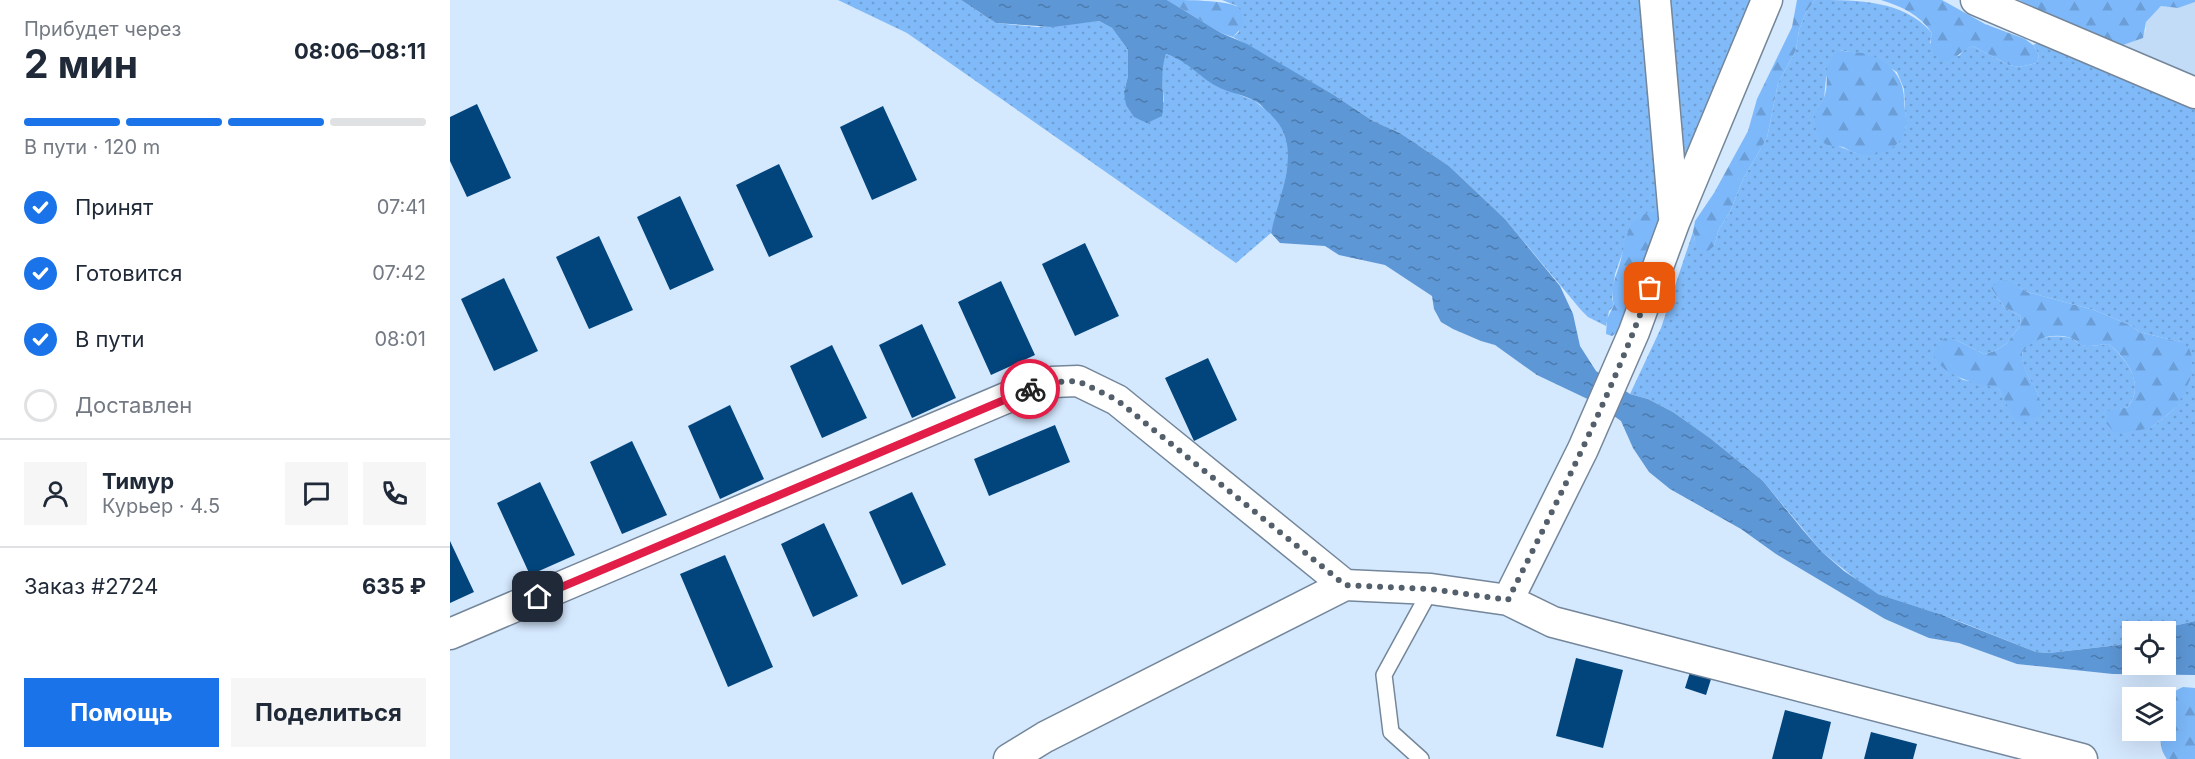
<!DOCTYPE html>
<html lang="ru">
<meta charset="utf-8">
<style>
:root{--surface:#fff;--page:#f6f6f7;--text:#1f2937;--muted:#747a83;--line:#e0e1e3;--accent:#1a73e8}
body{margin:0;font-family:Inter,sans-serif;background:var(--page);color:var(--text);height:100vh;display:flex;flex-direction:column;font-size:22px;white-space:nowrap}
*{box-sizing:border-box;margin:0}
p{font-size:20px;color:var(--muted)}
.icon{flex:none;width:33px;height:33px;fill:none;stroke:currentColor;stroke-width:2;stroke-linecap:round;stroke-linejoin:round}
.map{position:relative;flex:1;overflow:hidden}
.side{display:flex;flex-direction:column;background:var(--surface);width:450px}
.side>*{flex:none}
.controls{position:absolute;left:1672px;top:621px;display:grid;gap:12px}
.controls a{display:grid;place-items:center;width:54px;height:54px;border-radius:0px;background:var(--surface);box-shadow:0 6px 24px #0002;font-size:30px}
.pin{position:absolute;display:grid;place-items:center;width:51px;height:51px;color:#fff;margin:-26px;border-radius:12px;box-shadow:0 3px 9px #0006}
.courier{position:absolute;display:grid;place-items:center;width:60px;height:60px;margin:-30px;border:4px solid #e11d48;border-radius:50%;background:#fff;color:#222;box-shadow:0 2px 8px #0007}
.headline em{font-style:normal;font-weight:700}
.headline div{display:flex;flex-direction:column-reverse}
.headline{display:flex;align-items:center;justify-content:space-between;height:102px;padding:0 24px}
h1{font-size:39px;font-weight:700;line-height:45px}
.bar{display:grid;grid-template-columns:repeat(4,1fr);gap:9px 6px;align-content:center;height:72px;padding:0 24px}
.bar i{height:8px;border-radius:4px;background:var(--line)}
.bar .active{background:var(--accent)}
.bar p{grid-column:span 4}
.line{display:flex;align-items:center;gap:15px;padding:0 24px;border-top:2px solid var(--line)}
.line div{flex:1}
.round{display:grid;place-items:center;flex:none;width:63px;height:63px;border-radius:0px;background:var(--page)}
ol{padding:0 24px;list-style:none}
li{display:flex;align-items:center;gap:18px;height:66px}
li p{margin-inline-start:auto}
li .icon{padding:6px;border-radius:50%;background:var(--accent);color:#fff;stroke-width:4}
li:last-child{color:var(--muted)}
li i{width:33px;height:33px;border:3px solid var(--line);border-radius:50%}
.action{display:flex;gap:12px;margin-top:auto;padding:12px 24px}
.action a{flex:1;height:69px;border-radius:0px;background:var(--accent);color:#fff;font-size:24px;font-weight:700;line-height:69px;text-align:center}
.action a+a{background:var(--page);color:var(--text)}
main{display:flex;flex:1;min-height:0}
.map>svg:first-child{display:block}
</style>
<main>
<section class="side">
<div class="headline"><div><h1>2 мин</h1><p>Прибудет через</p></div><em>08:06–08:11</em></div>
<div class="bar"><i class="active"></i><i class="active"></i><i class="active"></i><i></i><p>В пути · 120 m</p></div>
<ol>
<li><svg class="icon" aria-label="check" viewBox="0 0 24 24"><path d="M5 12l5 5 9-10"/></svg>Принят<p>07:41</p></li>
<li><svg class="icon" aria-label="check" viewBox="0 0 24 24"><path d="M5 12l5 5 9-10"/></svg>Готовится<p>07:42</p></li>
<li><svg class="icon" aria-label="check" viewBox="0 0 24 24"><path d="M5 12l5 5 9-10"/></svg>В пути<p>08:01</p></li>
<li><i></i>Доставлен</li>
</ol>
<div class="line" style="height:108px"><a class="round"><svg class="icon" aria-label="person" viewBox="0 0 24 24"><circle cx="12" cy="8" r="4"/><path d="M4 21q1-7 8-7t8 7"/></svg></a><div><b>Тимур</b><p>Курьер · 4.5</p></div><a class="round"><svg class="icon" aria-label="chat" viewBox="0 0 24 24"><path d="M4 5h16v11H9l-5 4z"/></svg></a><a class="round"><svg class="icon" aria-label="phone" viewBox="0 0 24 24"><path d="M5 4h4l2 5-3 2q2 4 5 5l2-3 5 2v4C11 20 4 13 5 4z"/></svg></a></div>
<div class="line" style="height:78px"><div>Заказ #2724</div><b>635 ₽</b></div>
<div class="action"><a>Помощь</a><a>Поделиться</a></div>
</section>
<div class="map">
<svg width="1745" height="759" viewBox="0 0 1745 759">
<defs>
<pattern id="grass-dots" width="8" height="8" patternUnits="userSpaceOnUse" patternTransform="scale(1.5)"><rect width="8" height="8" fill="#80baf8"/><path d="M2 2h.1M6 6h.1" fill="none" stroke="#6d9fd4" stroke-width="1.8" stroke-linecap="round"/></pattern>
<pattern id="forest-firs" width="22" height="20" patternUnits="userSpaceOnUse" patternTransform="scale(1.5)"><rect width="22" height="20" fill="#7db9fa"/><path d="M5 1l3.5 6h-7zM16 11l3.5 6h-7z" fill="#6b9ed6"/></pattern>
<pattern id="water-ripples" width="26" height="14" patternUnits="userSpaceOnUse" patternTransform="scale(1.5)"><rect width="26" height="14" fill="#5d97d6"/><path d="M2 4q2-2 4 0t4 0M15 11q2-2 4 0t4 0" fill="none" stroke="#4b7aad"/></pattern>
</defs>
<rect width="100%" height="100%" fill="#d4e8fe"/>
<path fill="#c2dbf7" d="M 1745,2 L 1745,102 L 1670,46 L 1696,31 L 1696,22 L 1711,6 L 1728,8 Z"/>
<path fill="url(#grass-dots)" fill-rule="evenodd" d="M 388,0 L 511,0 L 546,23 L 587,27 L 649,21 L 662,28 L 678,50 L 678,76 L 674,92 L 714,102 L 711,69 L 716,54 L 729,59 L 741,66 L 765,85 L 805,101 L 826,119 L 833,130 L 838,142 L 840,154 L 833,191 L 821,233 L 786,263 L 457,33 Z
M 772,0 L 1204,0 L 1222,226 L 1203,210 L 1183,223 L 1165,274 L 1162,298 L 1164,306 L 1159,311 L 1156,326 L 1138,317 L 1131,310 L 1055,219 L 999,166 L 950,133 L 923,121 L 884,95 L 783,37 L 789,32 L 787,6 Z
M 1216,0 L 1320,0 L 1235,197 Z
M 1365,0 C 1408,0 1454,0 1482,33 L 1480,43 L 1509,56 L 1515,49 L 1523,46 L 1559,65 L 1569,67 L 1587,63 L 1589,55 L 1583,45 L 1592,41 L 1745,102 L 1745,621 L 1702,631 L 1683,632 L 1683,640 L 1669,645 L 1599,653 L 1586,652 L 1506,620 L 1428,594 L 1417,588 L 1372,552 L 1313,481 L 1260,438 L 1223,412 L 1198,399 L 1180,394 L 1211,328 L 1243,232 L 1245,241 L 1264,246 L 1269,229 L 1280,212 L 1293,179 L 1317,138 L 1328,83 L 1346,50 L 1349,30 L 1356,12 ZM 1389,50 L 1420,56 L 1447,72 L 1454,89 L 1456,127 L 1453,135 L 1406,153 L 1388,146 L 1379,146 L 1368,107 L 1374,99 L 1376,78 ZM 1569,287 L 1577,292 L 1644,310 L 1682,326 L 1689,332 L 1731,342 L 1741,377 L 1723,410 L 1701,428 L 1657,412 L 1678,407 C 1695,384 1678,361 1659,344 C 1651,344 1640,348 1632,345 C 1627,343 1625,339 1620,338 C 1605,334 1570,337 1572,359 C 1572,369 1585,386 1589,397 L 1554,398 L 1549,389 L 1532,383 L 1513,380 L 1496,369 L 1495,339 L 1506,340 L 1534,354 L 1545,351 L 1556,344 L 1570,326 L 1571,316 L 1554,307 L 1541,288 Z"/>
<path fill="url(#forest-firs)" d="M 717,0 C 734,0 777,0 788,7 C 793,12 793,19 794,25 L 783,37 L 771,33 Z
M 1347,0 L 1365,0 L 1356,12 L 1349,30 L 1346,50 L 1328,83 L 1317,138 L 1293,179 L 1280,212 L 1269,229 L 1264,246 L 1257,252 L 1247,249 L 1243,232 L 1245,221 L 1264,193 L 1298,131 L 1307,99 L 1342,27 Z
M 1431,0 L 1492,0 L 1535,24 L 1575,39 L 1583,45 L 1589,55 L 1587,63 L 1569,67 L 1559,65 L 1523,46 C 1509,51 1507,61 1491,62 C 1482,52 1479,46 1482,33 C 1470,15 1451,6 1431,0 Z
M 1569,0 L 1745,0 L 1745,2 L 1728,8 L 1711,6 L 1696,22 L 1693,38 L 1670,46 L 1604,20 Z
M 1389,50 C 1397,52 1404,52 1412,53 C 1436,58 1454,75 1454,99 C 1454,108 1457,118 1456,126 C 1453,149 1425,160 1406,153 C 1401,152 1398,149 1393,147 C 1389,146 1384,147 1380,146 C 1365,142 1362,119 1368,107 C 1369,104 1372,102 1373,100 C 1382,81 1369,66 1389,50 Z
M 1203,210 L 1210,213 L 1213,219 L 1168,332 L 1162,336 L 1156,334 L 1157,319 L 1164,305 C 1159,286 1167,277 1171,259 C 1174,248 1176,232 1183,222 C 1188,217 1197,213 1203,210 Z
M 1549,280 L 1560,281 L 1577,292 L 1644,310 L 1682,326 L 1689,332 L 1731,342 L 1739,348 L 1742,357 L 1741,377 L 1734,394 L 1723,410 L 1701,428 L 1673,433 L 1664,432 L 1656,423 L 1657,411 L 1678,407 C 1695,385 1678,360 1659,344 C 1651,344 1639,348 1631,345 C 1628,344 1626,340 1623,339 C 1606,331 1582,338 1572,353 C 1571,377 1596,391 1590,416 L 1572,422 L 1564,419 L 1549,389 C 1526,382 1494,379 1483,354 L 1487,346 L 1495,338 L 1506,340 L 1534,354 L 1545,351 L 1556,344 L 1570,326 L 1571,316 L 1554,307 L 1541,288 Z
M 1733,687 L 1745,688 L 1745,759 L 1717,759 C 1710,750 1710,741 1711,731 L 1716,730 C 1716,710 1711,696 1733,687 Z"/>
<path fill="url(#water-ripples)" d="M 511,0 L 717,0 L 722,3 L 771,33 L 797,44 L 884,95 L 923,121 L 950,133 L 999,166 L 1055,219 L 1110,286 L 1123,314 L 1130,346 L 1146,371 L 1180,394 L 1198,399 L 1223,412 L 1260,438 L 1313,481 L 1352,529 L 1372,552 L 1394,571 L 1428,594 L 1492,615 L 1586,652 L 1599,653 L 1669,645 L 1683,640 L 1683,664 L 1716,664 L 1716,632 L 1702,631 L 1745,621 L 1745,675 L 1663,674 L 1567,664 L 1509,643 L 1479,638 L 1435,619 L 1326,554 L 1291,529 L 1220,489 L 1199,472 L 1183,448 L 1171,421 L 1146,403 L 1087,375 L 1045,345 L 1031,341 L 1003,329 L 991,322 L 984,309 L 982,296 L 935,265 L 889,255 L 875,246 L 830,243 L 821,233 C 829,193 856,145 819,113 C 814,109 810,103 805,101 C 793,94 778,93 766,86 C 747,75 739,62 716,54 C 708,78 716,93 712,116 L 697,123 L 684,117 L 676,105 L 674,92 L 678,76 L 678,50 L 662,28 L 649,21 L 603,27 L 546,23 Z"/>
<path fill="#02457d" d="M 27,104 L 61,178 L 17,197 L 0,161 L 0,117 Z
M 433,106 L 467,180 L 422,200 L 390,127 Z
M 329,164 L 363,237 L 319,257 L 286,185 Z
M 230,196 L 264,270 L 220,290 L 187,217 Z
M 149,236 L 183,310 L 139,329 L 106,257 Z
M 635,243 L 669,316 L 625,336 L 592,264 Z
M 54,278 L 88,351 L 44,371 L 11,299 Z
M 551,281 L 585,355 L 541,375 L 508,302 Z
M 472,324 L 506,398 L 462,418 L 429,345 Z
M 382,345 L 417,418 L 372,438 L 340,366 Z
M 758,358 L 787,420 L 744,441 L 715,378 Z
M 280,405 L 314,479 L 270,499 L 238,426 Z
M 605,425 L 620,462 L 539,496 L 524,459 Z
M 182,441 L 217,515 L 172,534 L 140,462 Z
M 90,482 L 125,555 L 80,575 L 47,503 Z
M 462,492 L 496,565 L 452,585 L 419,512 Z
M 374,523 L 408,596 L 363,617 L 331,544 Z
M 0,541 L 24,592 L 0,603 Z
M 275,555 L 323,667 L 278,687 L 230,574 Z
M 1126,658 L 1173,670 L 1153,748 L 1106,736 Z
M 1241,669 L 1262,676 L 1256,695 L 1235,688 Z
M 1335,710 L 1381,722 L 1372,759 L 1322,759 Z
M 1421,732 L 1467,744 L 1463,759 L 1414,759 Z"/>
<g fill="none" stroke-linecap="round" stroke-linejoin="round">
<defs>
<path id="service" d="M 971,759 L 941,732 L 934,675 L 981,589"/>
<path id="minor" d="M 1205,0 L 1224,217
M 1526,0 L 1745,93
M 1058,600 L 1133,449 L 1184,332 L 1224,223 L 1317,0
M 0,634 L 570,392 L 602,382 L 628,381 L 667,400 L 895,585
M 559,759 L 595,737 L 895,585 L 981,589 L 1058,600 L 1103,622 L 1632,759"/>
</defs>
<use href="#service" stroke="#74869a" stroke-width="18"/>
<use href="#minor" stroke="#74869a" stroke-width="33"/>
<use href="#service" stroke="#fff" stroke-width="15"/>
<use href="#minor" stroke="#fff" stroke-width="30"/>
</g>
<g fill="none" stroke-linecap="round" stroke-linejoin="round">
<path stroke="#535f6b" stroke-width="6" stroke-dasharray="0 10.8" d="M 580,389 L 602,382 L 628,381 L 667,400 L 895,585 L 981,589 L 1058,600 C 1109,498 1161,396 1200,288"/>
<path stroke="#e11d48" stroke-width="8" d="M 88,597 L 580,389"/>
</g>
</svg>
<div class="controls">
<a><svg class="icon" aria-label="locate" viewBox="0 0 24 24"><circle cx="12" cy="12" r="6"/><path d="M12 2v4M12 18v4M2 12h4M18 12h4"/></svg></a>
<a><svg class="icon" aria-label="layers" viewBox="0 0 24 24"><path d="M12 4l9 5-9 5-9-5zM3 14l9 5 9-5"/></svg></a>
</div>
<div class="pin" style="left:1200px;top:288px;background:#ea580c"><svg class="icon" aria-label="bag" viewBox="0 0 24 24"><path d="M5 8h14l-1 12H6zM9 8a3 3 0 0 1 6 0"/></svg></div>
<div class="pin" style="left:88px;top:597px;background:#1f2937"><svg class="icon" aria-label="home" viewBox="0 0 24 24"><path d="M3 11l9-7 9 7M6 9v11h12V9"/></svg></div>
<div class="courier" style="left:580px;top:389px"><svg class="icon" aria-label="bike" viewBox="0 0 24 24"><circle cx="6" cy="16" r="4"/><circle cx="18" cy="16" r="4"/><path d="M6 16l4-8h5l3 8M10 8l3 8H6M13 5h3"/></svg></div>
</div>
</main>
